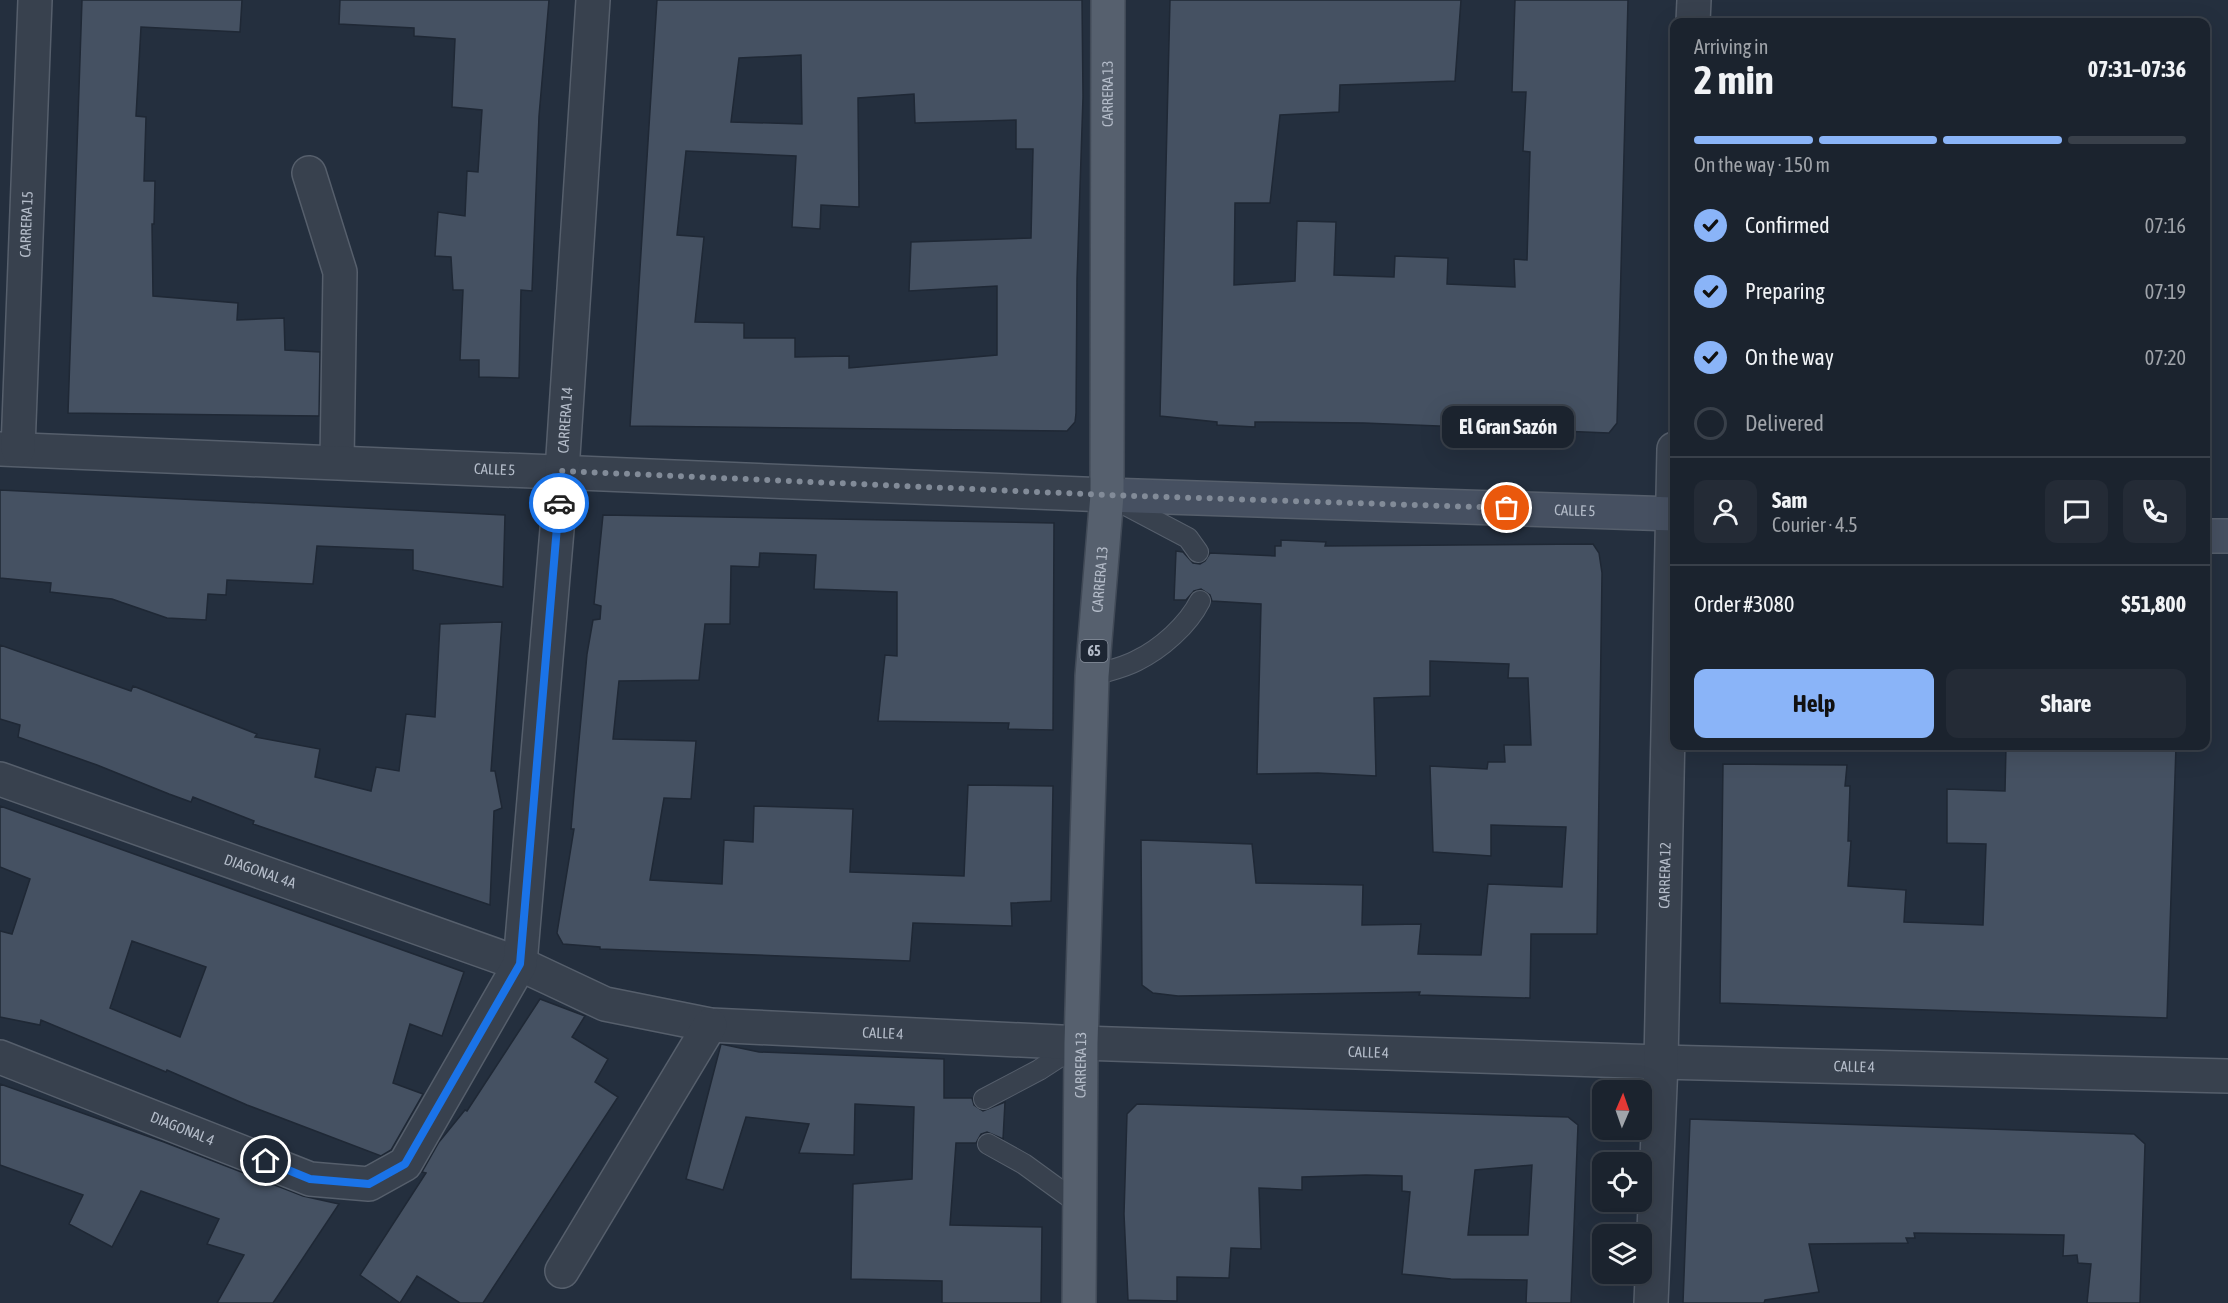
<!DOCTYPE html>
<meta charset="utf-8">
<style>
:root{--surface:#1b232e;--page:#242b36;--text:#f1f3f6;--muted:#a0a4aa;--line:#39404a;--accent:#8ab4f8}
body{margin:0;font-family:"Asap Condensed",sans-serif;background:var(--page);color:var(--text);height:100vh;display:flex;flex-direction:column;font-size:22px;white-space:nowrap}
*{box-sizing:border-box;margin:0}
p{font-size:20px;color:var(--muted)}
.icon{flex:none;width:33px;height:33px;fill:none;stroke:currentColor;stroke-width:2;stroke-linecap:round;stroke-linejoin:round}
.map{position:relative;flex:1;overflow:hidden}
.panel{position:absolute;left:1670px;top:18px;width:540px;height:732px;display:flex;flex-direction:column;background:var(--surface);border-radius:12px;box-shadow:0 6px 24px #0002,0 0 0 2px var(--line)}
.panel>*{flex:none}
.needle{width:39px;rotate:2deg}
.tools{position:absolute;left:1592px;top:1080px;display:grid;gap:12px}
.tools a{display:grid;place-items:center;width:60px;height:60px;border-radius:12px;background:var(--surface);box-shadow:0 6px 24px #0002,0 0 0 2px var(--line);font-size:30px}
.pin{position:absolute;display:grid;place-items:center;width:51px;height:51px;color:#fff;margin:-26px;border:3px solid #fff;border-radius:50%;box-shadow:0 2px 6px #0007}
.courier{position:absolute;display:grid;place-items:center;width:60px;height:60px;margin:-30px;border:4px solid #1a73e8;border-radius:50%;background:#fff;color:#222;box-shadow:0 2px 8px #0007}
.bubble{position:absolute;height:42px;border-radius:12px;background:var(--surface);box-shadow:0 6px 24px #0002,0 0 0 2px var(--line);font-size:20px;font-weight:700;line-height:42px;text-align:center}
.headline em{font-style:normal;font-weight:700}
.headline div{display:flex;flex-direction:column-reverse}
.headline{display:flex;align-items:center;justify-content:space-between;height:102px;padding:0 24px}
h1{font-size:39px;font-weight:700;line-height:45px}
.bar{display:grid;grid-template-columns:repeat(4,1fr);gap:9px 6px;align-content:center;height:72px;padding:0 24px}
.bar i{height:8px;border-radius:4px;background:var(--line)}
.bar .selected{background:var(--accent)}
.bar p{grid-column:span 4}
.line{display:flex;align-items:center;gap:15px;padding:0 24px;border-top:2px solid var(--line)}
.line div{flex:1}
.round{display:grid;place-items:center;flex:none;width:63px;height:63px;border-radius:12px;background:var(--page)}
ol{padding:0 24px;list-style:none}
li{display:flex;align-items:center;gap:18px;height:66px}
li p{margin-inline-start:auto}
li .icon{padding:6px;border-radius:50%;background:var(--accent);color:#111;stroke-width:4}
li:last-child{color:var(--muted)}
li i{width:33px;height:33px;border:3px solid var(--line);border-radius:50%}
.primary-button{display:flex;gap:12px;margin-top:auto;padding:12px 24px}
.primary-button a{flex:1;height:69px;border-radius:12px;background:var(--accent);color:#111;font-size:24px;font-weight:700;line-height:69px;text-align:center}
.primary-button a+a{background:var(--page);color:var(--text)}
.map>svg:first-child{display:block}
</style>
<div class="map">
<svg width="2228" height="1303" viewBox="0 0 2228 1303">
<rect width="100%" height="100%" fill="#242f3e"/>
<path fill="#455162" stroke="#1f2835" stroke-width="1.5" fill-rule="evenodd" d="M 82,0 L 242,0 L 240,32 L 141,27 L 136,116 L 146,117 L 144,181 L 155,181 L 154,224 L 152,224 L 153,296 L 238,303 L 237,320 L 284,318 L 285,350 L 320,352 L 319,416 L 68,413 Z
M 340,0 L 549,0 L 539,116 L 532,291 L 521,290 L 519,378 L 479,377 L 479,360 L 460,360 L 463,290 L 453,290 L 451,257 L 435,256 L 438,212 L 465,216 L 467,171 L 478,172 L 482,110 L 452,107 L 455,39 L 414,36 L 414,28 L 339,24 Z
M 657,0 L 1082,0 L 1083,97 L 1077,279 L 1076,413 L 1075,422 L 1067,431 L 630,426 ZM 801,55 L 802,124 L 731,122 L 739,58 ZM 914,94 L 915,123 L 1016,120 L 1016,149 L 1033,149 L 1031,238 L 911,242 L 909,291 L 997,286 L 997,355 L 849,368 L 849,356 L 795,357 L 795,338 L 744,338 L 744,323 L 695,322 L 704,237 L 677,235 L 686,151 L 796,156 L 792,227 L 820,229 L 821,205 L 859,207 L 858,98 Z
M 1170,0 L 1461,0 L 1455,81 L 1340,85 L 1339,112 L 1280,115 L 1270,203 L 1235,203 L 1234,285 L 1295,281 L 1297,221 L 1336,222 L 1334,275 L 1394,277 L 1395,256 L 1448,258 L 1447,284 L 1515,287 L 1514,259 L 1527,260 L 1530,152 L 1523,151 L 1526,92 L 1512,92 L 1515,0 L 1628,0 L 1617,423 L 1609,433 L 1364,423 L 1273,422 L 1255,422 L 1255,427 L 1217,425 L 1217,422 L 1160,416 Z
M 0,490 L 505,515 L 503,587 L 413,570 L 413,550 L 317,546 L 313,584 L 227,580 L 226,595 L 208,594 L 206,620 L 167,618 L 112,599 L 50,592 L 51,583 L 0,578 Z
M 603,515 L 1054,523 L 1053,730 L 1008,729 L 1009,723 L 878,721 L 885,655 L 897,656 L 897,592 L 814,589 L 816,555 L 760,553 L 759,567 L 731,566 L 730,624 L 705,624 L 699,680 L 619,681 L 613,739 L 696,741 L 691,799 L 664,798 L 650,880 L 722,884 L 724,840 L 753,842 L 754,806 L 853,809 L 850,872 L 964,876 L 968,785 L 1053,786 L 1051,901 L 1011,903 L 1012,926 L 913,923 L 910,961 L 600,949 L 600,947 L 563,944 L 557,933 L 574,829 L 571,829 L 574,794 L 587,654 L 593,620 L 600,619 L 601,606 L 594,604 Z
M 1281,540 L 1326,542 L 1325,546 L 1593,544 L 1599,553 L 1602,573 L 1597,934 L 1531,934 L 1530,998 L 1419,995 L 1420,992 L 1178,996 L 1153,993 L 1142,985 L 1141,840 L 1252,844 L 1256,883 L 1363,885 L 1362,925 L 1421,924 L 1418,954 L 1481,955 L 1488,884 L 1562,887 L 1566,827 L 1491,825 L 1491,856 L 1433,852 L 1430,766 L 1487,769 L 1488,762 L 1505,762 L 1504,745 L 1531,745 L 1528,678 L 1508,678 L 1509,664 L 1430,661 L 1430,696 L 1374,698 L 1376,776 L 1318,773 L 1257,774 L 1261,604 L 1212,601 L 1210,595 L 1201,589 L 1194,591 L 1186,600 L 1174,600 L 1176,551 L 1183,552 L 1193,563 L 1200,564 L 1205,561 L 1210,553 L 1275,556 L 1275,546 L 1281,546 Z
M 502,622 L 491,771 L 495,771 L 502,808 L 494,811 L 490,905 L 253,824 L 254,821 L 193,797 L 191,802 L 169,794 L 97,765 L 18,737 L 20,725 L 0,719 L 0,645 L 131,691 L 133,686 L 257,734 L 255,737 L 320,749 L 315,777 L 371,791 L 376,767 L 399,771 L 406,714 L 435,717 L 440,624 Z
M 2006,746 L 2176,746 L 2167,1018 L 1720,1003 L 1723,764 L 1847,765 L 1845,786 L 1850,786 L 1848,841 L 1851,841 L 1848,886 L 1906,890 L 1904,922 L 1983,925 L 1986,844 L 1947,843 L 1947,789 L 2005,791 Z
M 0,806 L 464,972 L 442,1036 L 410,1024 L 393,1083 L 423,1094 L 391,1150 L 381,1156 L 247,1105 L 167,1070 L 166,1072 L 41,1020 L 40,1025 L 0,1017 L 0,931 L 12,934 L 30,879 L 0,867 ZM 132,941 L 206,967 L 180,1037 L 110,1008 Z
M 540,999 L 585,1016 L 572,1037 L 608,1059 L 595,1082 L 618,1097 L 483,1303 L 460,1303 L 417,1276 L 400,1303 L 360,1275 L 426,1173 L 422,1172 L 439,1142 L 465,1110 L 467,1111 Z
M 721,1044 L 759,1052 L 944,1059 L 944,1098 L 972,1098 L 974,1105 L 983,1111 L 1005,1102 L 1003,1139 L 987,1132 L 981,1134 L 976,1143 L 956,1143 L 950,1225 L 1042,1227 L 1041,1303 L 942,1303 L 942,1281 L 851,1279 L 853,1184 L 912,1179 L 914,1107 L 855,1104 L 854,1155 L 799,1153 L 809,1124 L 746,1117 L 723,1190 L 686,1179 Z
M 0,1084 L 164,1142 L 303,1196 L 339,1204 L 273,1303 L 217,1303 L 244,1255 L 207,1244 L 219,1219 L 141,1191 L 112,1247 L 69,1224 L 83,1195 L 0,1165 Z
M 1137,1104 L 1568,1117 L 1578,1125 L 1571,1303 L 1526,1303 L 1527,1280 L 1451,1279 L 1402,1274 L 1410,1192 L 1402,1191 L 1402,1176 L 1366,1175 L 1302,1177 L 1302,1190 L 1259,1188 L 1261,1249 L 1231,1248 L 1229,1278 L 1177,1277 L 1177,1301 L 1128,1300 L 1124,1214 L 1127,1114 ZM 1532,1165 L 1528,1235 L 1468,1235 L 1475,1170 Z
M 1690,1119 L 2134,1134 L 2145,1144 L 2140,1303 L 2087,1303 L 2091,1264 L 2078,1263 L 2077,1255 L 2063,1256 L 2064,1235 L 1914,1233 L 1915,1238 L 1906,1238 L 1908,1243 L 1809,1244 L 1819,1292 L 1765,1300 L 1764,1303 L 1683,1303 Z"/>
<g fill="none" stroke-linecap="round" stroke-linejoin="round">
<defs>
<path id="lane" d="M 1118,501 L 1188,538 L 1198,552
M 1092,676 C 1106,671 1123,668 1136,661 C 1161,649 1188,625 1200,601
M 984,1099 L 1039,1070 L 1079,1044
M 988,1144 L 1024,1164 L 1079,1204"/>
<g id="street">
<path d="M 1693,22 L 1694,0"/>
<path d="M 309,173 L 340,272 L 337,461"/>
<path id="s1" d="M 0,449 L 1107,495"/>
<path id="s2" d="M 18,449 L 35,0"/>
<path id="s3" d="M 0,779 L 520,964 L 605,1004 L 710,1025 L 1081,1043 L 1661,1062 L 2228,1076"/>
<path id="s4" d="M 0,1057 L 310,1179 L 369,1184 L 405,1164 L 520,964 L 562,471 L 593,0"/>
<path d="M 562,1271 L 710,1025"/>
<path id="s5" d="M 1651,1303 L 1661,1062 L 1674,449"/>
</g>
<g id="secondary">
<path id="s6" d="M 1107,495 L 1674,514"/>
<path d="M 2205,536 L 2228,536"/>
</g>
<g id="primary">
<path id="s7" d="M 1079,1303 L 1081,1043 L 1092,676 L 1107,495 L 1108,0"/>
</g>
</defs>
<use href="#lane" stroke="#565f6c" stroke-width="22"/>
<use href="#street" stroke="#565f6c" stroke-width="36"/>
<use href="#secondary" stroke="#565f6c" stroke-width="36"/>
<use href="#primary" stroke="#414a57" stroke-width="36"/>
<use href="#lane" stroke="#38414e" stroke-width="20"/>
<use href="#street" stroke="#38414e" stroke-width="33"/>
<use href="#secondary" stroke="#465061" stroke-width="33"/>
<use href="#primary" stroke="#56606e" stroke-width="33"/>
</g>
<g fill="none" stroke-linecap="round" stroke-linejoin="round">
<path stroke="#828b98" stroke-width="6" stroke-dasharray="0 10.8" d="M 559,503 L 562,471 L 1107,495 L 1507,508"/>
<path stroke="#1a73e8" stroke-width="8" d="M 266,1161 L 310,1179 L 369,1184 L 405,1164 L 520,964 L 559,503"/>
</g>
<g text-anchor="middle" stroke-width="4.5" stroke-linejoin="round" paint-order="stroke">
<rect fill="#1d2633" stroke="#878f9c" stroke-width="1.5" x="1080.5" y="640" width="27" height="22" rx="4.5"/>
<g font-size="14" font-weight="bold" fill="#b4bcc9">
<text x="1094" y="656">65</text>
</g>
<g font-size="15" fill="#b4bcc9" stroke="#1d2633">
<text dy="5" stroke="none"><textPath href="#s7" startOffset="1210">CARRERA 13</textPath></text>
<text dy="5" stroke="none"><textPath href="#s2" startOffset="225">CARRERA 15</textPath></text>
<text dy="5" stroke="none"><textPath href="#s4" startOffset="1210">CARRERA 14</textPath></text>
<text dy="5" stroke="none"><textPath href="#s1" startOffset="495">CALLE 5</textPath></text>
<text dy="5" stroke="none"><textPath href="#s6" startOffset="468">CALLE 5</textPath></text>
<text dy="5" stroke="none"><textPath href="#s7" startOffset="724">CARRERA 13</textPath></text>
<text dy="5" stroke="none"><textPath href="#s3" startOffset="276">DIAGONAL 4A</textPath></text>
<text dy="5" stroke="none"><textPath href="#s5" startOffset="428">CARRERA 12</textPath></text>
<text dy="5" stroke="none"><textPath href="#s3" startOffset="926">CALLE 4</textPath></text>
<text dy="5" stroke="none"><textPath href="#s3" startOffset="1412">CALLE 4</textPath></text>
<text dy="5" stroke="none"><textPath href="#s7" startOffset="238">CARRERA 13</textPath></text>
<text dy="5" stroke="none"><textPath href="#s3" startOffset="1898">CALLE 4</textPath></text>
<text dy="5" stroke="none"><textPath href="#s4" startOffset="196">DIAGONAL 4</textPath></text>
</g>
</g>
</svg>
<div class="tools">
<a><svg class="needle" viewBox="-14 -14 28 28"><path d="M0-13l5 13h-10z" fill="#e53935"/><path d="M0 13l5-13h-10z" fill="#a0a4aa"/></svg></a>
<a><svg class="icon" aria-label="locate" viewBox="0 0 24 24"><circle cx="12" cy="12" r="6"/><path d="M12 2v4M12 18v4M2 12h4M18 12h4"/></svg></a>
<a><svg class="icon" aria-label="layers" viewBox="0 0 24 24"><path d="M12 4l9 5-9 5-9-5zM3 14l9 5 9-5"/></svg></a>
</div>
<div class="pin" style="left:1507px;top:508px;background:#ea580c"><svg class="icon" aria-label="bag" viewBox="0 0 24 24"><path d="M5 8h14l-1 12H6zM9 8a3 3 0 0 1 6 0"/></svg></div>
<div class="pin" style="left:266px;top:1161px;background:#1f2937"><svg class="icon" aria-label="home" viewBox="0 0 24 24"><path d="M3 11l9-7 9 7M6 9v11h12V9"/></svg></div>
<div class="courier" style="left:559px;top:503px"><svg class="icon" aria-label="car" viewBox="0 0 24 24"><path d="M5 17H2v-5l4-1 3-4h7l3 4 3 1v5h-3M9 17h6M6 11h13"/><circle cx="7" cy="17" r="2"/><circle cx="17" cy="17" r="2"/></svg></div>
<div class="bubble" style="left:1442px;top:406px;width:132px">El Gran Sazón</div>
<section class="panel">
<div class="headline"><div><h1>2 min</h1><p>Arriving in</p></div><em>07:31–07:36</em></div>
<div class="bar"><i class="selected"></i><i class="selected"></i><i class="selected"></i><i></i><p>On the way · 150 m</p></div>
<ol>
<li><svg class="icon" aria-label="check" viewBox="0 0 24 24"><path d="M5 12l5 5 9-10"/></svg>Confirmed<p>07:16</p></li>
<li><svg class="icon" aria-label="check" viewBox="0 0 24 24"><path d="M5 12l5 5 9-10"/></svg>Preparing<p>07:19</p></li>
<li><svg class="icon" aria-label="check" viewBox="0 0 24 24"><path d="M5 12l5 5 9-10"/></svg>On the way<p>07:20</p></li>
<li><i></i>Delivered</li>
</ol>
<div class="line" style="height:108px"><a class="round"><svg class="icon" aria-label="person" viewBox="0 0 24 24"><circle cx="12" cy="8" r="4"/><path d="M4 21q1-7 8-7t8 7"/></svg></a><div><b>Sam</b><p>Courier · 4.5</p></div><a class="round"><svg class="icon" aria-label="chat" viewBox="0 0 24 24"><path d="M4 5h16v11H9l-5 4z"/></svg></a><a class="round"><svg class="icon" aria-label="phone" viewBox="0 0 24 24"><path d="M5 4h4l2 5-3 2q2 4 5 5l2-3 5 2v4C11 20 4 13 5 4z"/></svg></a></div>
<div class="line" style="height:78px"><div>Order #3080</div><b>$51,800</b></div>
<div class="primary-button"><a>Help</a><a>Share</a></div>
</section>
</div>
